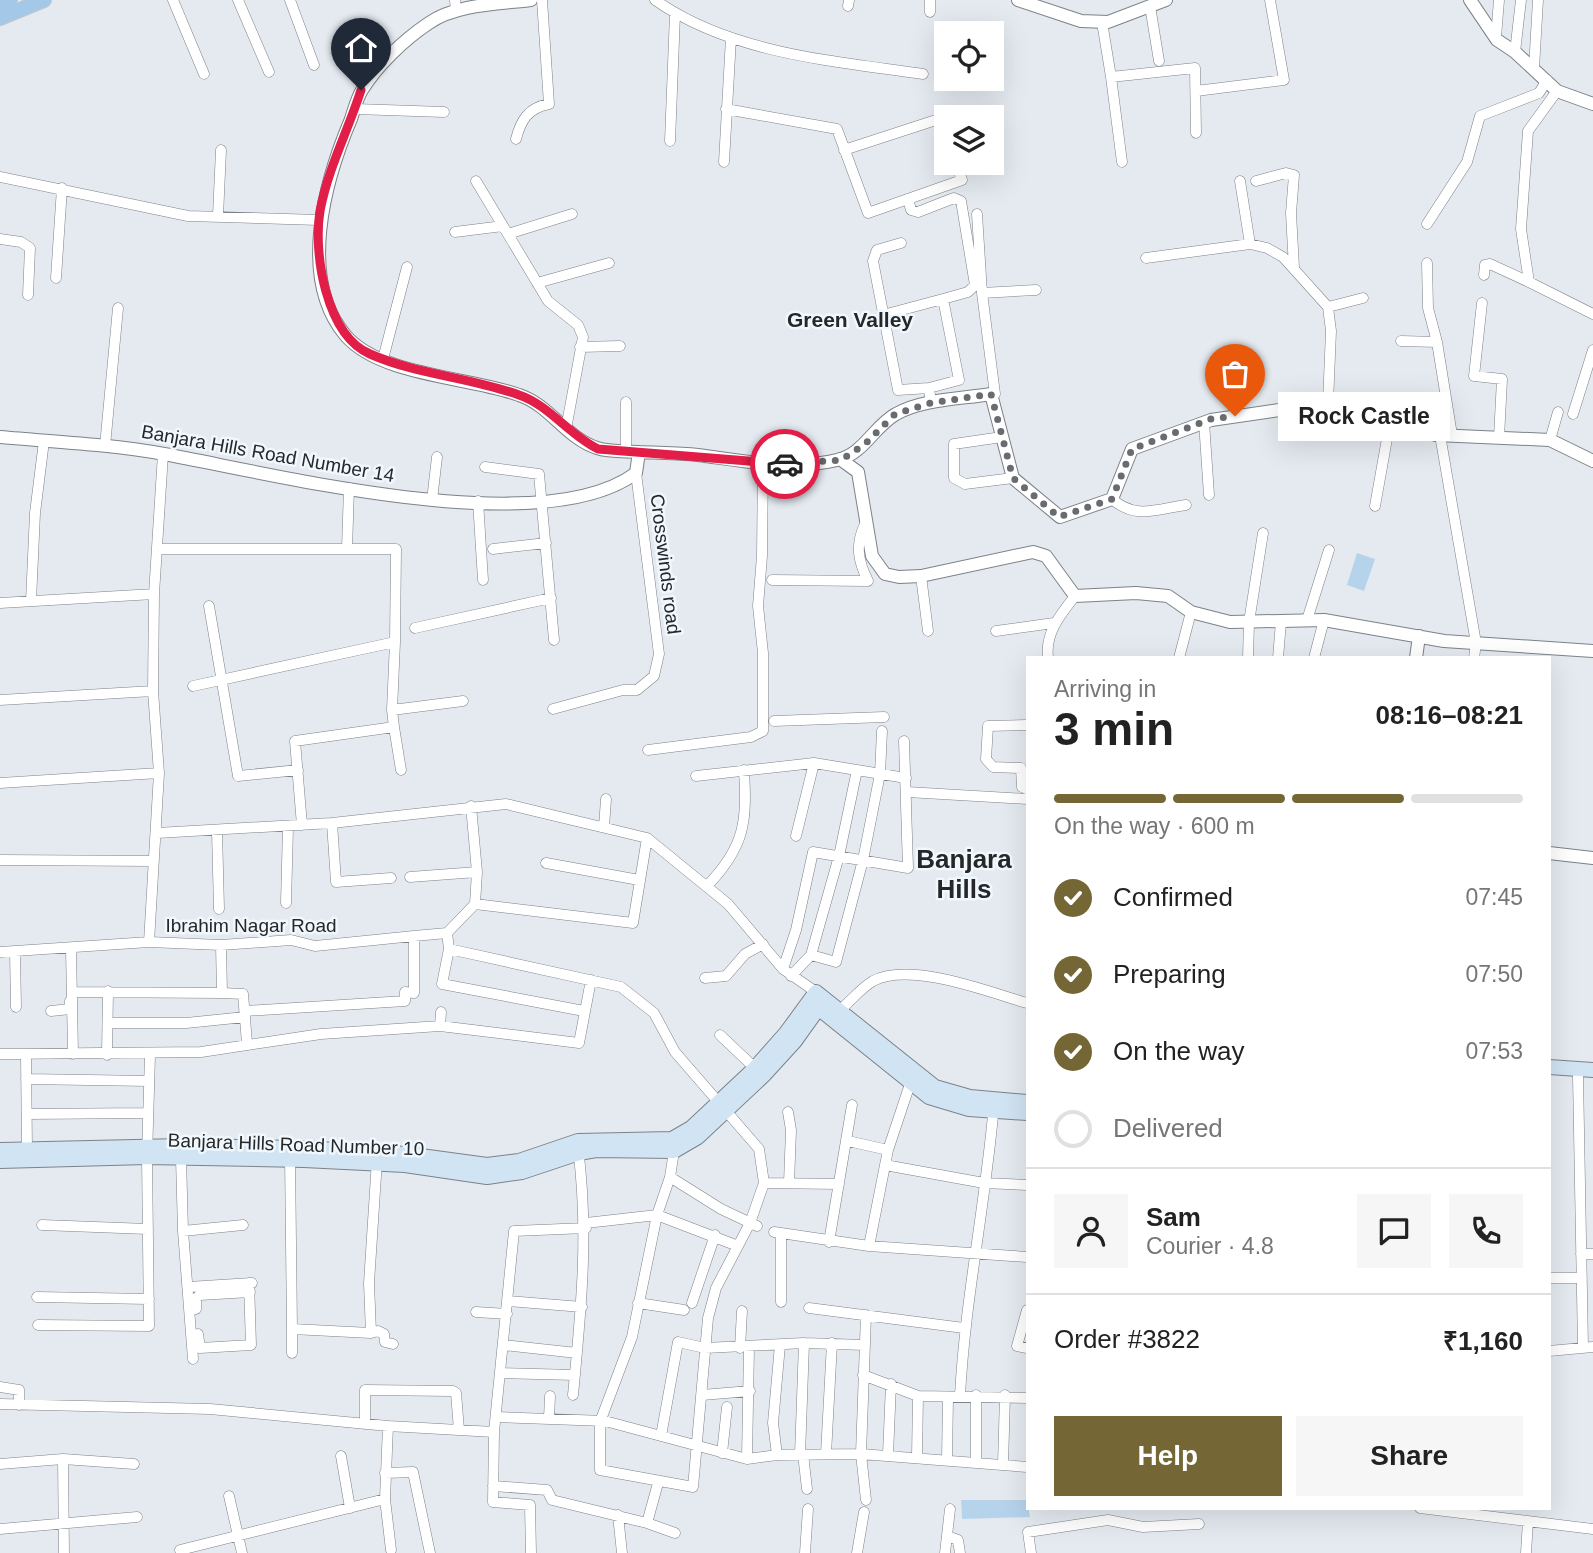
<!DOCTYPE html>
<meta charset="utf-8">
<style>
:root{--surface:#fff;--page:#f6f6f6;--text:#222;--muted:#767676;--line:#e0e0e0;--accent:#756735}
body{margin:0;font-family:Helvetica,sans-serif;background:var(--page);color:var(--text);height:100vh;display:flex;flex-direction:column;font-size:26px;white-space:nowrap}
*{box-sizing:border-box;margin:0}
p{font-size:23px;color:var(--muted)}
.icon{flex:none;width:38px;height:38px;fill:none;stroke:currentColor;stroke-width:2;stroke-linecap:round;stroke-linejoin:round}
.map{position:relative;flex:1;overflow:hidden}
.sheet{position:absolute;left:1026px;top:656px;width:525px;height:854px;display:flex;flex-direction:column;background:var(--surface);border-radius:0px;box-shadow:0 7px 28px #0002}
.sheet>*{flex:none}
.buttons{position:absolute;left:934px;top:21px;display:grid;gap:14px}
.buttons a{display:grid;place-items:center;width:70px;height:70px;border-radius:0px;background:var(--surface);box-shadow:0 7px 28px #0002;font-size:35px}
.pin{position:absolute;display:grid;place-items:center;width:60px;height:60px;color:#fff;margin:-72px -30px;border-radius:50% 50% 50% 0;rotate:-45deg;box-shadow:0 0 7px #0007}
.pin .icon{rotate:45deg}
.courier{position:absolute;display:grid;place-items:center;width:70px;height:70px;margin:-35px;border:5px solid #e11d48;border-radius:50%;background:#fff;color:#222;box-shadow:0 2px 9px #0007}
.bubble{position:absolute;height:49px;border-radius:0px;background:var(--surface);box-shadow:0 7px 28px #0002;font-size:23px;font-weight:800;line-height:49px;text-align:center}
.overview em{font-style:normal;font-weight:800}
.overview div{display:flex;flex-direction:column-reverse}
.overview{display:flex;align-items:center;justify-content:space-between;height:119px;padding:0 28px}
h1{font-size:46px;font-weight:800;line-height:52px}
.bar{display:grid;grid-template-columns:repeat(4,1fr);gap:10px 7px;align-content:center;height:84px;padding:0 28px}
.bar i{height:9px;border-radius:5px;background:var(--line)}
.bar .on{background:var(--accent)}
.bar p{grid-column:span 4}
.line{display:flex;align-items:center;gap:18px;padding:0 28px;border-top:2px solid var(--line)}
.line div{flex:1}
.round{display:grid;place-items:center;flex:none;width:74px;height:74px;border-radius:0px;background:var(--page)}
ol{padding:0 28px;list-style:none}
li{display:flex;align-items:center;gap:21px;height:77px}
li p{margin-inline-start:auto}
li .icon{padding:7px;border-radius:50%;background:var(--accent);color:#fff;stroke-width:4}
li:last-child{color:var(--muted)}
li i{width:38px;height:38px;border:4px solid var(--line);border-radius:50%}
.primary-button{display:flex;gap:14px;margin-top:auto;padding:14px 28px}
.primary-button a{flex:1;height:80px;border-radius:0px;background:var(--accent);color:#fff;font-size:28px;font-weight:800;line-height:80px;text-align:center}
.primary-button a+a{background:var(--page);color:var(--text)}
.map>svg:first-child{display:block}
</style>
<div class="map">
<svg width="1593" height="1553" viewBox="0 0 1593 1553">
<rect width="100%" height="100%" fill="#e4eaf0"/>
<path fill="#b6d3ec" d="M 1357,553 L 1375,559 L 1364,591 L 1347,585 Z
M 961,1500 L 1027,1500 L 1030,1517 L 962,1519 Z"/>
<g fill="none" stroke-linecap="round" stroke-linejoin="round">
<defs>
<path id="minor" d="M 173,0 L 204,74
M 238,0 L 269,72
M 290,0 L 314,65
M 455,0 L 456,11
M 655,0 C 732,54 834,61 923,74
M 848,6 L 849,0
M 1150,6 L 1159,61
M 930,12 L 930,0
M 1102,22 L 1111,77 L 1195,68 L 1196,133
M 1496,37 L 1499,0
M 1515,52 L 1521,0
M 1534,68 L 1538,0
M 1111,77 L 1122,162
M 1196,91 L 1284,80 L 1270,0
M 355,109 L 444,112
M 726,109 L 837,129 L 868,213 L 962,180 L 956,163
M 516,139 C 521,120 528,108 549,104 L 542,0
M 670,141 L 675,14
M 844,150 L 936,120 L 943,123 L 947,133
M 724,162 L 731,38
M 0,177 L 188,216 L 319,220
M 476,181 L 548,301 L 578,325 L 583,337 L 566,429
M 1240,181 L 1250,244
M 1256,181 L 1286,173 L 1294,175 L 1291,213 L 1294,268
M 908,199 L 911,210 L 918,212 L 954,198 L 961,201 L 975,285 L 968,292 L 943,299
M 977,214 L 982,293 L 995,394
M 218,216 L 221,150
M 1427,224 L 1467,162 L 1480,116 L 1539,93 L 1547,80
M 455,232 L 503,226
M 508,234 L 572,214
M 0,239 L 21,242 L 30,248 L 28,295
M 901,243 L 877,250 L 873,261 L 898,390 L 929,388 L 931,403
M 1146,258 L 1250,244 L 1267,248 L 1283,257 L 1328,307 L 1331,331 L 1328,403
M 1427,263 L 1428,308 L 1437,342
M 1484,275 L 1485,265 L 1490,264 L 1529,282 L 1521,229 L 1528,131 L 1557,91
M 56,278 L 62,188
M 1529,282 L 1593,314
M 537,283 L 609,263
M 982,293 L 1036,290
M 1482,303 L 1474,376 L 1502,379 L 1499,438
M 1328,307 L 1363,298
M 883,315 L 943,299 L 959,380 L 929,388
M 1401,341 L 1437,342 L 1452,435
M 580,347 L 620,346
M 383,359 L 407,267
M 1573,414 L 1593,350
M 1204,422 L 1209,495
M 1440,435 L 1476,643 L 1474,658
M 1002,437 L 954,444 L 954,478 L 965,484 L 1013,478
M 1550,440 L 1558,412
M 105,446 L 118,308
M 626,451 L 626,402
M 485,467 L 539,474 L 554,640
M 1112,499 C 1136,520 1156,509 1186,505
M 432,500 L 437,457
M 478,501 L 483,580
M 1375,506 L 1390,422
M 157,549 L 396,549 L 395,642 L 193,686
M 347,549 L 349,488
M 493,549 L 546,543
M 921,576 L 928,631
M 772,580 L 868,581 C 858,561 855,545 865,524
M 31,601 L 35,513 L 44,441
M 0,603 L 154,594
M 209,606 L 238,776 L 298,770
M 1307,620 L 1329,550
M 415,628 L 551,598
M 996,631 L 1054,623
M 1048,658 C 1045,633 1060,615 1075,596
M 1179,658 L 1191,612
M 1248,658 L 1249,622 L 1263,533
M 1278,658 L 1281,622
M 1314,658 L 1324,620
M 0,700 L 153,691
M 553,709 L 623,690 L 637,690 L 654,676 L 659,654 L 636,473
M 392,710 L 395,642
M 774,721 L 884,717
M 1027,725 L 988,726 L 986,759 L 993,767 L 1021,768 L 1022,787 L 1027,789
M 394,727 L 401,770
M 648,750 L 751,737 L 763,731 L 763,653 L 758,606 L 762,556 L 763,464
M 696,776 L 814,763 L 906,778
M 0,783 L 159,773
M 907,792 L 1027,799
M 332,823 L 336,882 L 391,878
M 302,825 L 295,741 L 394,727 L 392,710 L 463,701
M 604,827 L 606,799
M 217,831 L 219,909
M 157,833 L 332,823 L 506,804 L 647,838 L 728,904 L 783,969 L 816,992
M 796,836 L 814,763
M 0,860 L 154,861
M 546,863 L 639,880
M 410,877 L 477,872
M 708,885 C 745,846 747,822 744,770
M 286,903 L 288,827
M 475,904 L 633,923 L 647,838
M 447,933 L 449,949 L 442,984 L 584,1011
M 149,942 L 159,773 L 153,691 L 154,594 L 163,454
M 221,945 L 222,993 L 243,994 L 247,1043
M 71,948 L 73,1054
M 449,949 L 621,987 L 654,1013 L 675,1052 L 759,1149 L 764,1183 L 750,1223 L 716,1288 L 708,1318 L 693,1487 L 600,1470 L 600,1422 L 632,1337 L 657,1215 L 670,1177 L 674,1151
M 0,952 L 149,942 L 221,945 L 291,940 L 315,946 L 414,936 L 447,933 L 475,904 L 477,872 L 471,806
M 15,952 L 16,1007
M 811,955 L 836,962 L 863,860 L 880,774 L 882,731
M 783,969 L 796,930 L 813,852 L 908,868 L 904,741
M 791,976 L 811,955 L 839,856 L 857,770
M 705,978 L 726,976 L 745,954 L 763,944
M 72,992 L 222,993
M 840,1010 C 851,1001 861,988 873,981 C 910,961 989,992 1027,1003
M 51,1011 L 70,1009 L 70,1001
M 245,1011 L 405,1001 L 405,992 L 414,993 L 414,936
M 108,1023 L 186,1023 L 245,1017
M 440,1026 L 441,1012
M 720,1035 L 758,1071
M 0,1054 L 201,1052 L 321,1034 L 440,1026 L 579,1043 L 591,980
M 26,1054 L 27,1150
M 107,1055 L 108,991
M 1578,1076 L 1583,1347
M 26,1079 L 149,1081
M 788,1112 L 791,1130 L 789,1183
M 27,1114 L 148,1113
M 848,1141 L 888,1150
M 290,1157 L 292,1329 L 371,1333 L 369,1283 L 377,1160
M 181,1158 L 183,1231 L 193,1359
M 885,1165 L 984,1183 L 1027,1185
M 670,1177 L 721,1209 L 757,1226
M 764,1183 L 839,1184
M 586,1223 L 657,1215 L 738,1246
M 42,1225 L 148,1229
M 183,1231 L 243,1225
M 774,1232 L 869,1246 L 1027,1257
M 829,1242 L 852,1105
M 869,1246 L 888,1150 L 910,1084
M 1581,1254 L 1593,1254
M 1549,1278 L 1581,1278
M 188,1287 L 252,1283
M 37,1297 L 149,1299
M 508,1301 L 582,1307
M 781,1302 L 781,1234
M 638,1303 L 684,1310
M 692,1303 L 715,1235
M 809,1308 L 964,1328
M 196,1309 L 196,1298 L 200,1295 L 250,1292
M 1027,1310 L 1017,1346 L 1027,1348
M 476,1312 L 507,1314
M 866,1315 L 861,1454 L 866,1500
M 38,1325 L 149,1326 L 147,1157 L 150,1055
M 371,1333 L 378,1331 L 384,1334 L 385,1342 L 393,1344
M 198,1334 L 200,1348 L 251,1345 L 249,1283
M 503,1345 L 577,1353
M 740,1348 L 742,1311
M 1549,1351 L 1593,1347
M 292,1353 L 292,1329
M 500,1373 L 575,1375
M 863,1375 L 918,1396 L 1027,1398
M 0,1387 L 19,1390 L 19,1405
M 573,1395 C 581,1311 589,1233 578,1148
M 702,1395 L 750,1391
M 960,1396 C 965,1298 986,1202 994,1104
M 0,1404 L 210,1409 L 388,1426
M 496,1417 L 605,1421 L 747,1459 L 777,1455 L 861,1454 L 1027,1467
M 549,1419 L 550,1396
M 365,1424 L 365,1390 L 453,1391 L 456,1393 L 459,1430
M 661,1436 L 678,1342 L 705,1348 L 804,1343 L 865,1345
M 722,1453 L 727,1407
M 803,1454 L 807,1489
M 826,1454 L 832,1343
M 777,1455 L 773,1423 L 780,1345
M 800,1455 L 804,1343
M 888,1455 L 891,1384
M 341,1456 L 350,1508
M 917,1457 L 918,1396
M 63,1459 L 64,1553
M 747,1459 L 749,1347
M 947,1460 L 948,1397
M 976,1462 L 976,1395
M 0,1464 L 63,1459 L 134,1464
M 1003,1465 L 1005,1395
M 385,1473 L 413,1472 L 430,1553
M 493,1486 L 547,1490 L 552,1500 L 647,1523 L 658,1483
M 229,1496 L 242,1553
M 1420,1508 L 1593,1529
M 618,1515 L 622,1553
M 647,1523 L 675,1533
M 0,1529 L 137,1517
M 947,1536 L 958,1540 L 960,1553
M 180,1550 L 385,1499
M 391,1550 L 385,1499 L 388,1426 L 494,1432
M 531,1553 L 530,1505 L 493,1502 L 494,1432 L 514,1231 L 586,1228
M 805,1553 L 808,1509
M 857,1553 L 864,1512
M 945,1553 L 950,1509
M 1031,1553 L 1028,1532 L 1108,1520 L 1143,1527 L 1199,1524
M 1526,1553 L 1528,1521"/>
<path id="tertiary" d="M 531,0 C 500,4 456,4 429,23 C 405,39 377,65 362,90 C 357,98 354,110 351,119 C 325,180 297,279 346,336 C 381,376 470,377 519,395 C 550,405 566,438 597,448 C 609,452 626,451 639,452
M 1018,0 L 1081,21 L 1108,22 L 1166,0
M 1470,0 L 1497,40 L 1515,52 L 1557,91 L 1593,104
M 0,437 C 54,442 110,444 164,454 C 275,474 542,543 636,473 L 639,452 C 658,453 679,453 698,455 C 744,461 792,471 837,460 C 864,454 874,426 896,414 C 922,399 961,399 991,394 L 1013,478 L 1060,517 L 1112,499 L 1132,449 L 1211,420 L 1328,403 L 1436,435 L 1550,440 L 1593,461
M 840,459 L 858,472 L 872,556 L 885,574 L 899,577 L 921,576 L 1033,552 L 1046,556 L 1075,596 L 1136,593 L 1168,596 L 1191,612 L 1230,622 L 1324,620 L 1444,641 L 1593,651
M 1416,658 L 1419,636
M 1549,853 L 1593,858"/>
<path id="secondary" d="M 812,1003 L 929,1097 L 969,1109 L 1027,1113
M 1549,1067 L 1593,1070
M 0,1150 L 181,1146 L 302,1148 L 406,1154 L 487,1165 L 519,1161 L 578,1141 L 672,1139 L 691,1128 L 755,1068 L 786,1033 L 816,992 L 935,1087 L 970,1097 L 1027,1102
M 0,1161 L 147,1157 L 304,1160 L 405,1165 L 487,1177 L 522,1172 L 579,1153 L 596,1150 L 674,1151 L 698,1137 L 763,1076 L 795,1041 L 825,999"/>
<path id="primary" d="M 0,4 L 10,0
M 0,18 L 44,0"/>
</defs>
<use href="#minor" stroke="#7d8287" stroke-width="11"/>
<use href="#tertiary" stroke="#7d8287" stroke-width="14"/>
<use href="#secondary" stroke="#7d8287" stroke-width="16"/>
<use href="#primary" stroke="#c6c7c7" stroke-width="16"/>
<use href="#minor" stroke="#fff" stroke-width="10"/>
<use href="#tertiary" stroke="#fff" stroke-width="12"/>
<use href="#secondary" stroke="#d1e4f3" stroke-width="14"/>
<use href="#primary" stroke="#a3c8e8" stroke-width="14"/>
</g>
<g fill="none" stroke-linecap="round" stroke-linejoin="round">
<path stroke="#686b6f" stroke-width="7" stroke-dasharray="0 12.6" d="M 785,464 L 841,460 L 865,444 L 895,414 L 931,403 L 991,394 L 1013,478 L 1059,517 L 1112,499 L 1132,449 L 1211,419 L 1235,416"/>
<path stroke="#e11d48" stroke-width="9" d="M 361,90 C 348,131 328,168 320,211 C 313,253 326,335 370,354 C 418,375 470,377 519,395 C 549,405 569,435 598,449 L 785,464"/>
</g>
<g text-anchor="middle" stroke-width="5" stroke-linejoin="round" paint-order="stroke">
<g font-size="19" fill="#252729" stroke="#f1f8fd">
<text transform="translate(268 453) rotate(10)" y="7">Banjara Hills Road Number 14</text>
<text transform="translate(666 564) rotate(83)" y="7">Crosswinds road</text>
<text x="251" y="932">Ibrahim Nagar Road</text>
<text transform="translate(296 1144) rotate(2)" y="7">Banjara Hills Road Number 10</text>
</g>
<g font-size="21" font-weight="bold" fill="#252729" stroke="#f1f8fd">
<text x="850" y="327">Green Valley</text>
</g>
<g font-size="26" font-weight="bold" fill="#252729" stroke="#f1f8fd">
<text x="964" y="868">Banjara<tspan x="964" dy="30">Hills</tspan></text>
</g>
</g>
</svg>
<div class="buttons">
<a><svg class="icon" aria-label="locate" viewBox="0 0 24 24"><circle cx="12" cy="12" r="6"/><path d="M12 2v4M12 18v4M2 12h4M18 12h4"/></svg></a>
<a><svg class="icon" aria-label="layers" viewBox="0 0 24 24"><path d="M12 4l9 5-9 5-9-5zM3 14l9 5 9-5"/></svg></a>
</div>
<div class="pin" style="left:1235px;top:416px;background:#ea580c"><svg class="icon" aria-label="bag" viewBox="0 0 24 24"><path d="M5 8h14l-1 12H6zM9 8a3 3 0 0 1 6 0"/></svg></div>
<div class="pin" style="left:361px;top:90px;background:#1f2937"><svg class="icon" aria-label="home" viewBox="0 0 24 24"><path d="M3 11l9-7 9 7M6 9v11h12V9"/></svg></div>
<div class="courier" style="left:785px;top:464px"><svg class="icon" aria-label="car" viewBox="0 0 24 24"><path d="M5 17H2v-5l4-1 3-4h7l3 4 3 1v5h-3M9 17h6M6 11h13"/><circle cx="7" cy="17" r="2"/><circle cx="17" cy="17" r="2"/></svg></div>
<div class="bubble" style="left:1278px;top:392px;width:172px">Rock Castle</div>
<section class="sheet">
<div class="overview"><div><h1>3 min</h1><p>Arriving in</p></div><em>08:16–08:21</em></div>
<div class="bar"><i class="on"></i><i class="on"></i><i class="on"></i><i></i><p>On the way · 600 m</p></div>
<ol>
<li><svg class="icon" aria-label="check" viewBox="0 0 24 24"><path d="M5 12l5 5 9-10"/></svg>Confirmed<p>07:45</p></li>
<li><svg class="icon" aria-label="check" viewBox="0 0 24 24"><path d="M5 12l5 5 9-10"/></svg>Preparing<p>07:50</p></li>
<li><svg class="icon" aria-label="check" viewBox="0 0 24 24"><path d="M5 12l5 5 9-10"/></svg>On the way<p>07:53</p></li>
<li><i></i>Delivered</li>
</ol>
<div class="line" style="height:126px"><a class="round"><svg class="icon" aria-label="person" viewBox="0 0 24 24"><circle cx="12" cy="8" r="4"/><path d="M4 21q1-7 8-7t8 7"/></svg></a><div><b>Sam</b><p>Courier · 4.8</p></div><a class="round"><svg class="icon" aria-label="chat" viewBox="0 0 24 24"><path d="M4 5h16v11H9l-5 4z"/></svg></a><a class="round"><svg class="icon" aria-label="phone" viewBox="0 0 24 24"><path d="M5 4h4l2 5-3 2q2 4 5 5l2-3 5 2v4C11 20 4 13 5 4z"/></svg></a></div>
<div class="line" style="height:91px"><div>Order #3822</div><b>₹1,160</b></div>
<div class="primary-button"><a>Help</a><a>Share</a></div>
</section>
</div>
